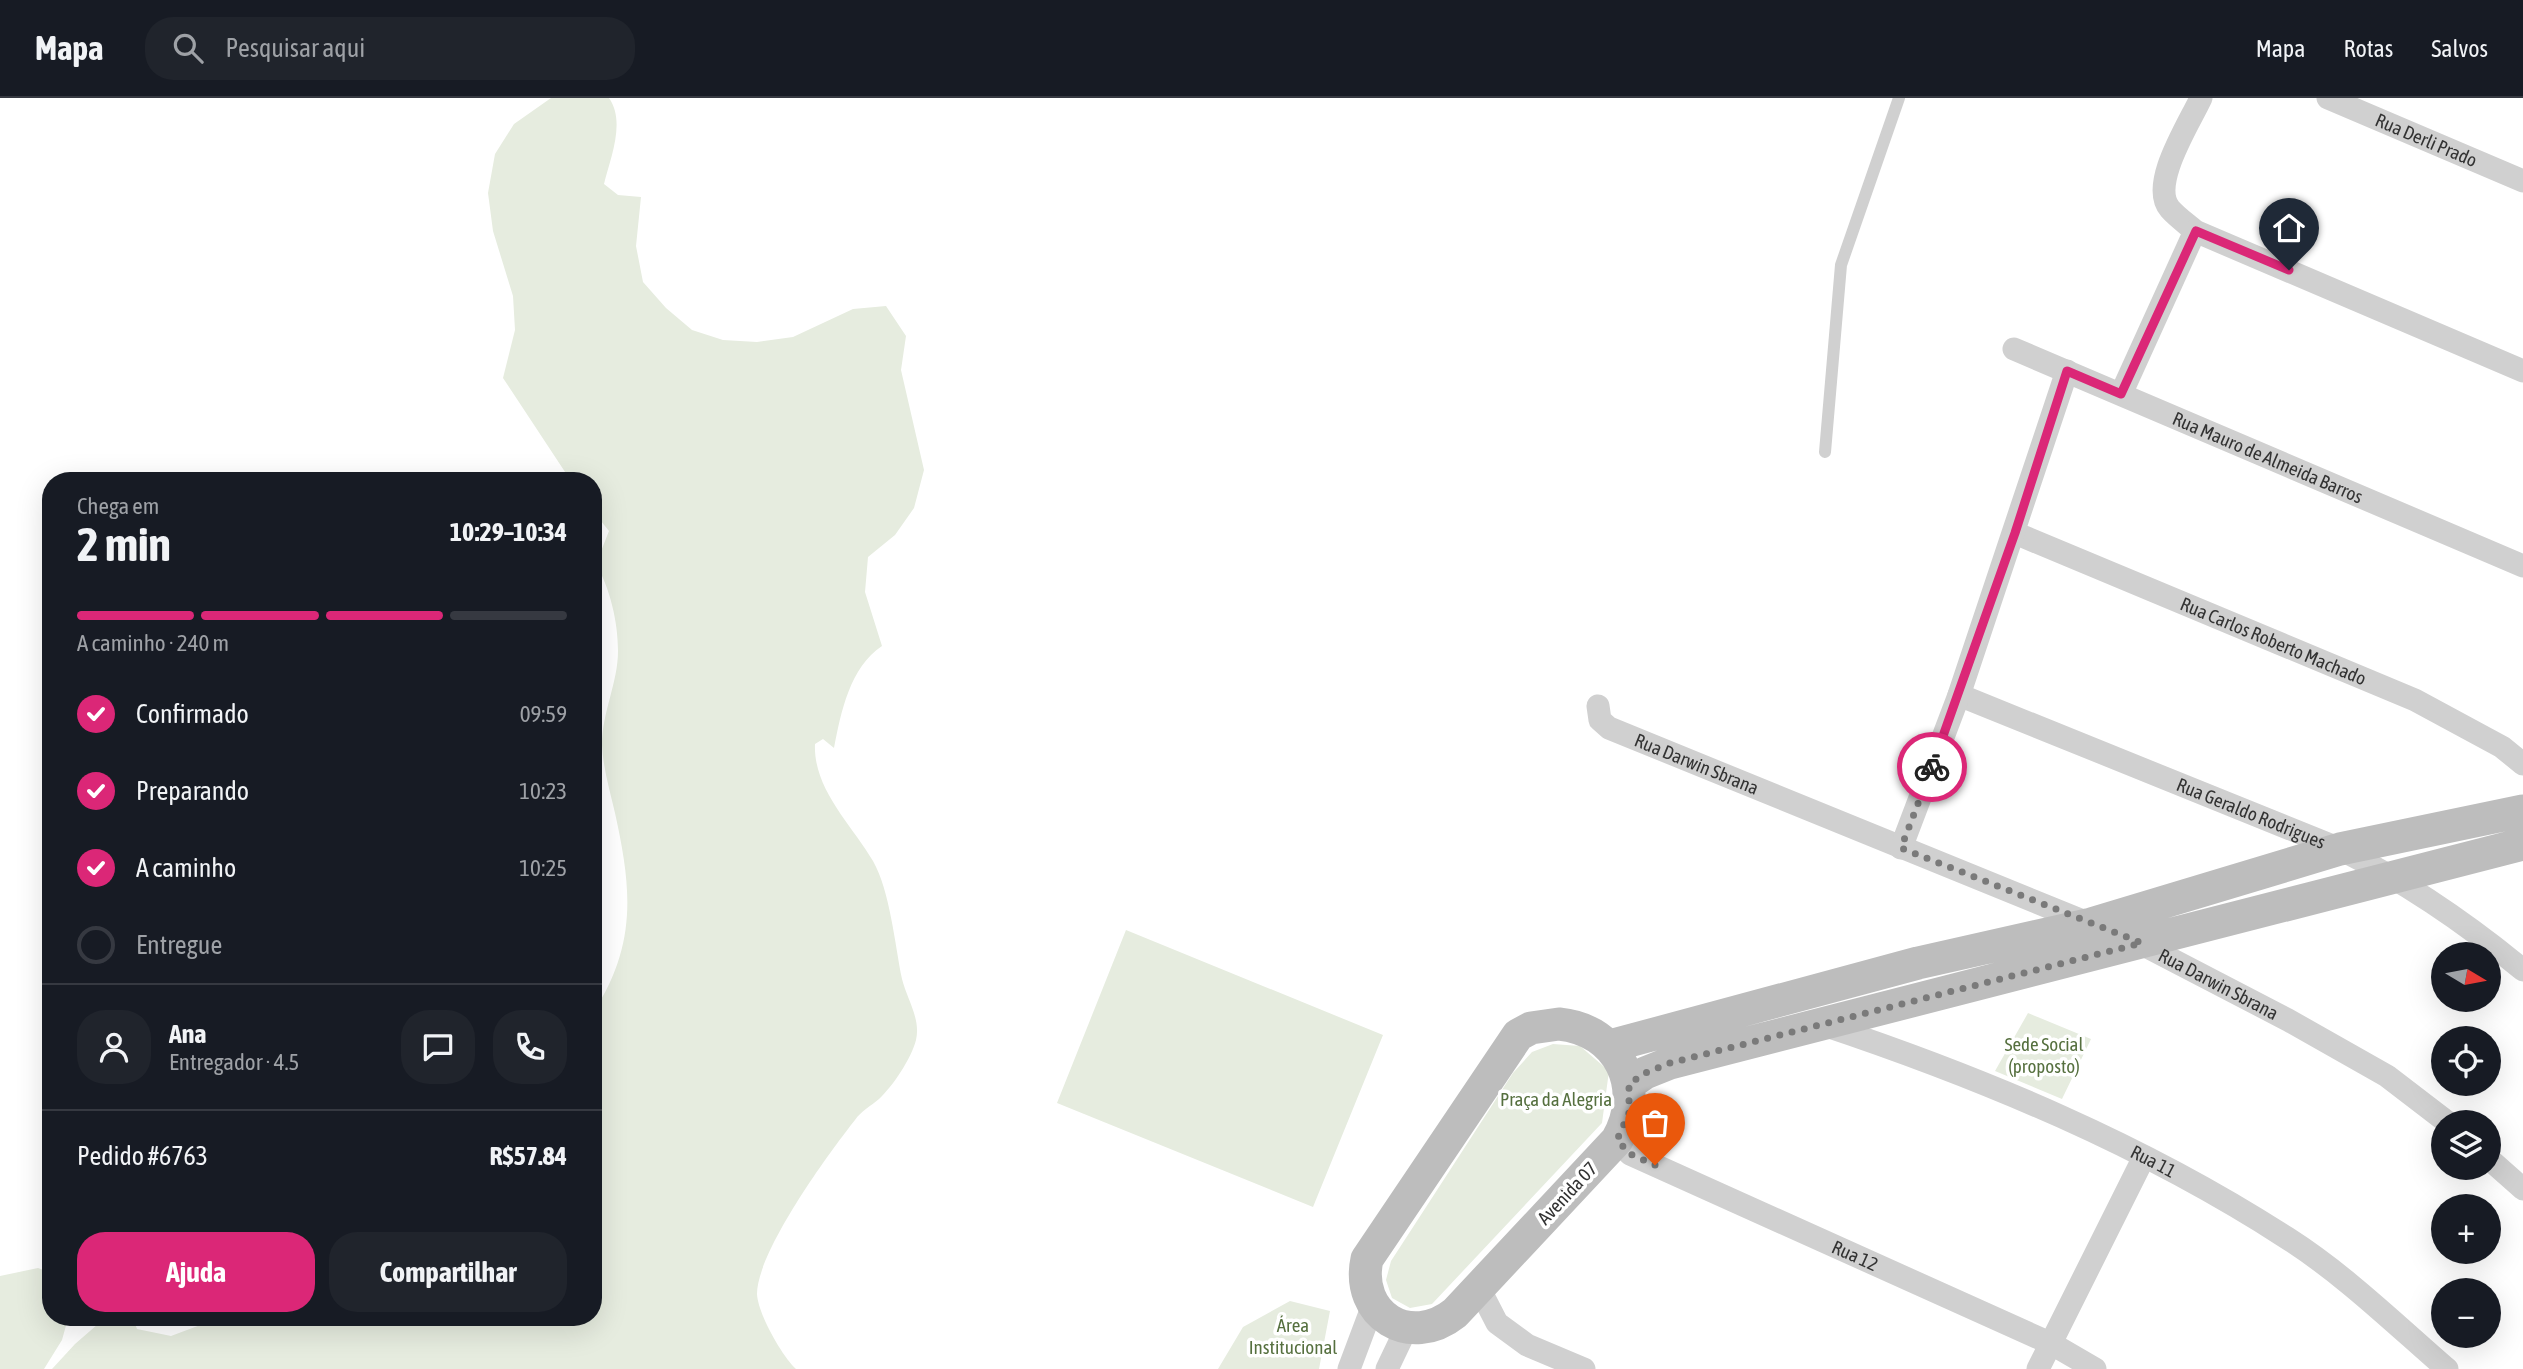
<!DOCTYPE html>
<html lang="pt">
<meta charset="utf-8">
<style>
:root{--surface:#171b24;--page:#20242c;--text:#f1f3f6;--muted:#9ea1a6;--line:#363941;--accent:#db2777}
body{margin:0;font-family:"Asap Condensed",sans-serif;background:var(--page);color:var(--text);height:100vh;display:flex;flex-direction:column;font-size:26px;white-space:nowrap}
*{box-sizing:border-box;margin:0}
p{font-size:23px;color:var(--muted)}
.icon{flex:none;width:38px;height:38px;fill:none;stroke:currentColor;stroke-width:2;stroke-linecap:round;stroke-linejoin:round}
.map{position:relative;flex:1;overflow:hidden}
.side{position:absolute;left:42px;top:374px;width:560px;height:854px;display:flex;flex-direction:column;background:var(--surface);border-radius:28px;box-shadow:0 7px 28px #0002}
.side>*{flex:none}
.needle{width:46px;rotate:100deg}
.buttons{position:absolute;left:2431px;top:844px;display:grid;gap:14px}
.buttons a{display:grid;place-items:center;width:70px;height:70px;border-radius:50%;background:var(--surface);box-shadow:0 7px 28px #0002;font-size:35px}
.pin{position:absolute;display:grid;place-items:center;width:60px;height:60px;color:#fff;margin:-72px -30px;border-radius:50% 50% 50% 0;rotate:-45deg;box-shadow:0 0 7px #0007}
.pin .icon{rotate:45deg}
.courier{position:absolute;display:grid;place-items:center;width:70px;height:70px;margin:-35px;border:5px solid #db2777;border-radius:50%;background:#fff;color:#222;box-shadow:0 2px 9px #0007}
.overview em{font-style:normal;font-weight:700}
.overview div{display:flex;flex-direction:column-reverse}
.overview{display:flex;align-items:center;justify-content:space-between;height:119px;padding:0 35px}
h1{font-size:46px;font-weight:700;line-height:52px}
.bar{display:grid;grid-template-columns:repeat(4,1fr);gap:10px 7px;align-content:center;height:84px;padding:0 35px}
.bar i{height:9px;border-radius:5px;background:var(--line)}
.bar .selected{background:var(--accent)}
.bar p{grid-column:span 4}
.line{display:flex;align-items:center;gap:18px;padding:0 35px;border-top:2px solid var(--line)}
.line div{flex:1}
.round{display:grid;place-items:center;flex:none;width:74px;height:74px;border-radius:28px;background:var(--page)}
ol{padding:0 35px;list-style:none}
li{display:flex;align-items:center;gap:21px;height:77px}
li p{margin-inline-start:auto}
li .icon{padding:7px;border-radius:50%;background:var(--accent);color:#fff;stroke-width:4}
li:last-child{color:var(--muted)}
li i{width:38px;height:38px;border:4px solid var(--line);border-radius:50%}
.action{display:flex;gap:14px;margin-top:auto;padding:14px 35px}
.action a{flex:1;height:80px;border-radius:28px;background:var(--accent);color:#fff;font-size:28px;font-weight:700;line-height:80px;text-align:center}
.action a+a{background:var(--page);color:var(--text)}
header{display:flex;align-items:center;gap:42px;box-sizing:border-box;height:98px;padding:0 35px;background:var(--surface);border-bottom:2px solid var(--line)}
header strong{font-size:33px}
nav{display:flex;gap:38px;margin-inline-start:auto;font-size:24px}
.search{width:490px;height:63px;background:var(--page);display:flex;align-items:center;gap:18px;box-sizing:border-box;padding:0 24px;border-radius:28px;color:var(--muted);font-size:26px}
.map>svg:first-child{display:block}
</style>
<header>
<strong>Mapa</strong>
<div class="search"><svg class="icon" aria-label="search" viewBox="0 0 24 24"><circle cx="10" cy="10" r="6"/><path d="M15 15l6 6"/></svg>Pesquisar aqui</div>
<nav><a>Mapa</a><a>Rotas</a><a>Salvos</a></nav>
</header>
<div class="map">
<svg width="2523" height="1271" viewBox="0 0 2523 1271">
<rect width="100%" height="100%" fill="#fff"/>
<path fill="#e6ecdf" d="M 551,0 L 609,0 C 626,24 610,61 604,86 L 618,97 L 641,99 L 636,148 L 643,184 L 666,210 L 692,232 L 723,242 L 757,244 L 793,239 L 853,211 L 886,208 L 906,238 L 901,272 L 924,372 L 914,410 L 895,437 L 868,459 L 865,494 L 882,548 C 850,569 841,614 834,650 L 823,641 L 815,646 C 813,691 852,727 873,763 C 890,793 895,847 902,881 C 907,901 921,921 916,942 C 911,961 893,988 879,1001 C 871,1008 861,1013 855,1022 C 828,1056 757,1154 757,1196 C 758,1216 782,1258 796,1271 L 52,1271 L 75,1246 L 105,1220 L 133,1220 L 137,1231 L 171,1238 L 219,1220 L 593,1220 L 593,915 C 637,847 632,792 615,715 C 610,693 603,670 602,647 C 602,614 618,585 618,553 C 618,524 610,490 596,466 L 609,433 L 593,413 L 593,383 L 571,383 L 503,280 L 515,232 L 513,198 L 493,133 L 488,95 L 495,56 L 514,26 Z
M 1126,832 L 1383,937 L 1313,1109 L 1057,1005 Z
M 2028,915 L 2091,941 L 2062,1001 L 1995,973 Z
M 1553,946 L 1580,948 L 1609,973 L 1602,1025 L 1432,1206 L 1410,1210 L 1392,1200 L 1386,1182 L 1391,1163 L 1513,975 L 1532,954 Z
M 38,1170 L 51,1175 L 51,1220 L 68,1220 L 62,1242 L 44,1271 L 0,1271 L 0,1178 Z
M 1290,1203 L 1330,1213 L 1319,1271 L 1218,1271 L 1243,1229 Z"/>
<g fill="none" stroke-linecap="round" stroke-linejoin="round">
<path stroke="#d0d0d0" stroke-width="12" d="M 1825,354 L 1841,167 L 1899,0"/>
<g stroke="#d0d0d0" stroke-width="23">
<path d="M 2201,0 C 2189,26 2149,87 2170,111 C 2177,119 2187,126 2195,133 L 2523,273"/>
<path id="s1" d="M 2328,0 L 2523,83"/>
<path id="s2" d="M 2014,251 L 2523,468"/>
<path d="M 2121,296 L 2195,133"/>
<path id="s3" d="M 2015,435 L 2415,602 L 2502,649 L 2523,666"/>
<path id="s4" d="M 1959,597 L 2340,751 C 2406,784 2466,825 2523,872"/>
<path id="s5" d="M 1598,608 L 1600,622 L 1609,630 L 2090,826"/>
<path d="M 1901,750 L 1959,597 L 2067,273"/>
<path id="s6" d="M 2136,843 L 2288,922 L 2387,978 L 2447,1024"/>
<path id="s7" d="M 1821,926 C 1983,980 2143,1047 2287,1140 C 2345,1177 2395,1226 2447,1271"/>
<path id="s8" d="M 1617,1042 L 1630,1056 L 2052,1246 L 2095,1271"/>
<path d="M 2488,1060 L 2523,1091"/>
<path d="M 1479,1190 L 1497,1225 L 1527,1247 L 1584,1271"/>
<path d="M 1349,1271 L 1373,1207"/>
<path d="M 1387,1271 L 1407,1229"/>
<path d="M 2038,1271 L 2144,1059"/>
</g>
<path stroke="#bdbdbd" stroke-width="33" d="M 1559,926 C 1619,932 1647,990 1617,1042 L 1455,1215 C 1410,1251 1355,1217 1367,1161 L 1518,937 L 1531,930 Z
M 1610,948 L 1918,865 L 2091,826 L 2340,751 L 2523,713
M 1629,986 L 1645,975 L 1670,965 L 2523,746"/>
</g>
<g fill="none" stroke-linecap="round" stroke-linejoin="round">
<path stroke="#7a7a7a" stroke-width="7" stroke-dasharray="0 12.6" d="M 1655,1067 L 1630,1056 L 1617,1042 L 1629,1015 L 1629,986 L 1645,975 L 1670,965 L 2142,845 L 1901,750 L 1932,669"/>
<path stroke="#db2777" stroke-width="9" d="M 1932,669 L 2015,435 L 2067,273 L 2121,296 L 2196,133 L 2289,172"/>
</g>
<g text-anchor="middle" stroke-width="7" stroke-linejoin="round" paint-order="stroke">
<g font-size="19" fill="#333" stroke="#fff">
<text dy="7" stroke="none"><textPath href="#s1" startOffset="107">Rua Derli Prado</textPath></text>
<text dy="7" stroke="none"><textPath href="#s2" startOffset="276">Rua Mauro de Almeida Barros</textPath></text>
<text dy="7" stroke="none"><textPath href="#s3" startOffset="280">Rua Carlos Roberto Machado</textPath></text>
<text dy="7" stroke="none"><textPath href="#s5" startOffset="121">Rua Darwin Sbrana</textPath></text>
<text dy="7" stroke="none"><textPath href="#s4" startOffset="315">Rua Geraldo Rodrigues</textPath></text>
<text dy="7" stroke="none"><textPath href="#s6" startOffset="93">Rua Darwin Sbrana</textPath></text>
<text dy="7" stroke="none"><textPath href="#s7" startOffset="360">Rua 11</textPath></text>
<text transform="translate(1567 1095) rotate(-47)" y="7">Avenida 07</text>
<text dy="7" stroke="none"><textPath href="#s8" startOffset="266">Rua 12</textPath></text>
</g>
<g font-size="19" fill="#56703f" stroke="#fff">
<text x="2044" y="953">Sede Social<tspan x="2044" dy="22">(proposto)</tspan></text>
<text x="1556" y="1008">Praça da Alegria</text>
<text x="1293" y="1234">Área<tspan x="1293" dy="22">Institucional</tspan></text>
</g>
</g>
</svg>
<div class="buttons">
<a><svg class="needle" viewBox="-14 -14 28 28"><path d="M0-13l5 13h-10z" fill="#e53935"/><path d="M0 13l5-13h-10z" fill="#9ea1a6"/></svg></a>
<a><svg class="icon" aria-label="locate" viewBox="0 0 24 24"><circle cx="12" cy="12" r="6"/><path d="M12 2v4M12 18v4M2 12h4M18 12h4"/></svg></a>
<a><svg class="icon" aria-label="layers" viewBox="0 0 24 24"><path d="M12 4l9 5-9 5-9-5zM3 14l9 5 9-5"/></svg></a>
<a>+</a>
<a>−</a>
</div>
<div class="pin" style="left:1655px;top:1067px;background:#ea580c"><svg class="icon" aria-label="bag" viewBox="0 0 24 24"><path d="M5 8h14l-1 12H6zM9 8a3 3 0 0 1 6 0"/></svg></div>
<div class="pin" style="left:2289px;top:172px;background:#1f2937"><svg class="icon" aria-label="home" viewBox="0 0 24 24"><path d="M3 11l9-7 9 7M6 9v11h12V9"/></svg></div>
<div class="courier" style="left:1932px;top:669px"><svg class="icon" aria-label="bike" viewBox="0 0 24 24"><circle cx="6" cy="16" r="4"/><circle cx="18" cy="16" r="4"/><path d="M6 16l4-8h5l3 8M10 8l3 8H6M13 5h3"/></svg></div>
<section class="side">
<div class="overview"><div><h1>2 min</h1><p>Chega em</p></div><em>10:29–10:34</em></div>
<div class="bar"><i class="selected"></i><i class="selected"></i><i class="selected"></i><i></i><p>A caminho · 240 m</p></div>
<ol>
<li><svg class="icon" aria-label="check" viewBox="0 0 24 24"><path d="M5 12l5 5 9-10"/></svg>Confirmado<p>09:59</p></li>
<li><svg class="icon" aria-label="check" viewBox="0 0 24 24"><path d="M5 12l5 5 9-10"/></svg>Preparando<p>10:23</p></li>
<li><svg class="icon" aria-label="check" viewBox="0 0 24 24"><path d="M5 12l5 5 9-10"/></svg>A caminho<p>10:25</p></li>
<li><i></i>Entregue</li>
</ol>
<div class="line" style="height:126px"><a class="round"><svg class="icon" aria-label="person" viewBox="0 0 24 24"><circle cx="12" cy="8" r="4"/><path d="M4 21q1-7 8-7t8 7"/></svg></a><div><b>Ana</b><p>Entregador · 4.5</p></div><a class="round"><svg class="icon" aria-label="chat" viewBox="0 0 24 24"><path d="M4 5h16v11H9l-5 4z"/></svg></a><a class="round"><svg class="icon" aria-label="phone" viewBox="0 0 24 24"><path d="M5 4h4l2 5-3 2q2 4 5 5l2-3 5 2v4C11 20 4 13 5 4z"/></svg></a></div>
<div class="line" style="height:91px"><div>Pedido #6763</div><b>R$57.84</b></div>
<div class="action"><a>Ajuda</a><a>Compartilhar</a></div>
</section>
</div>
